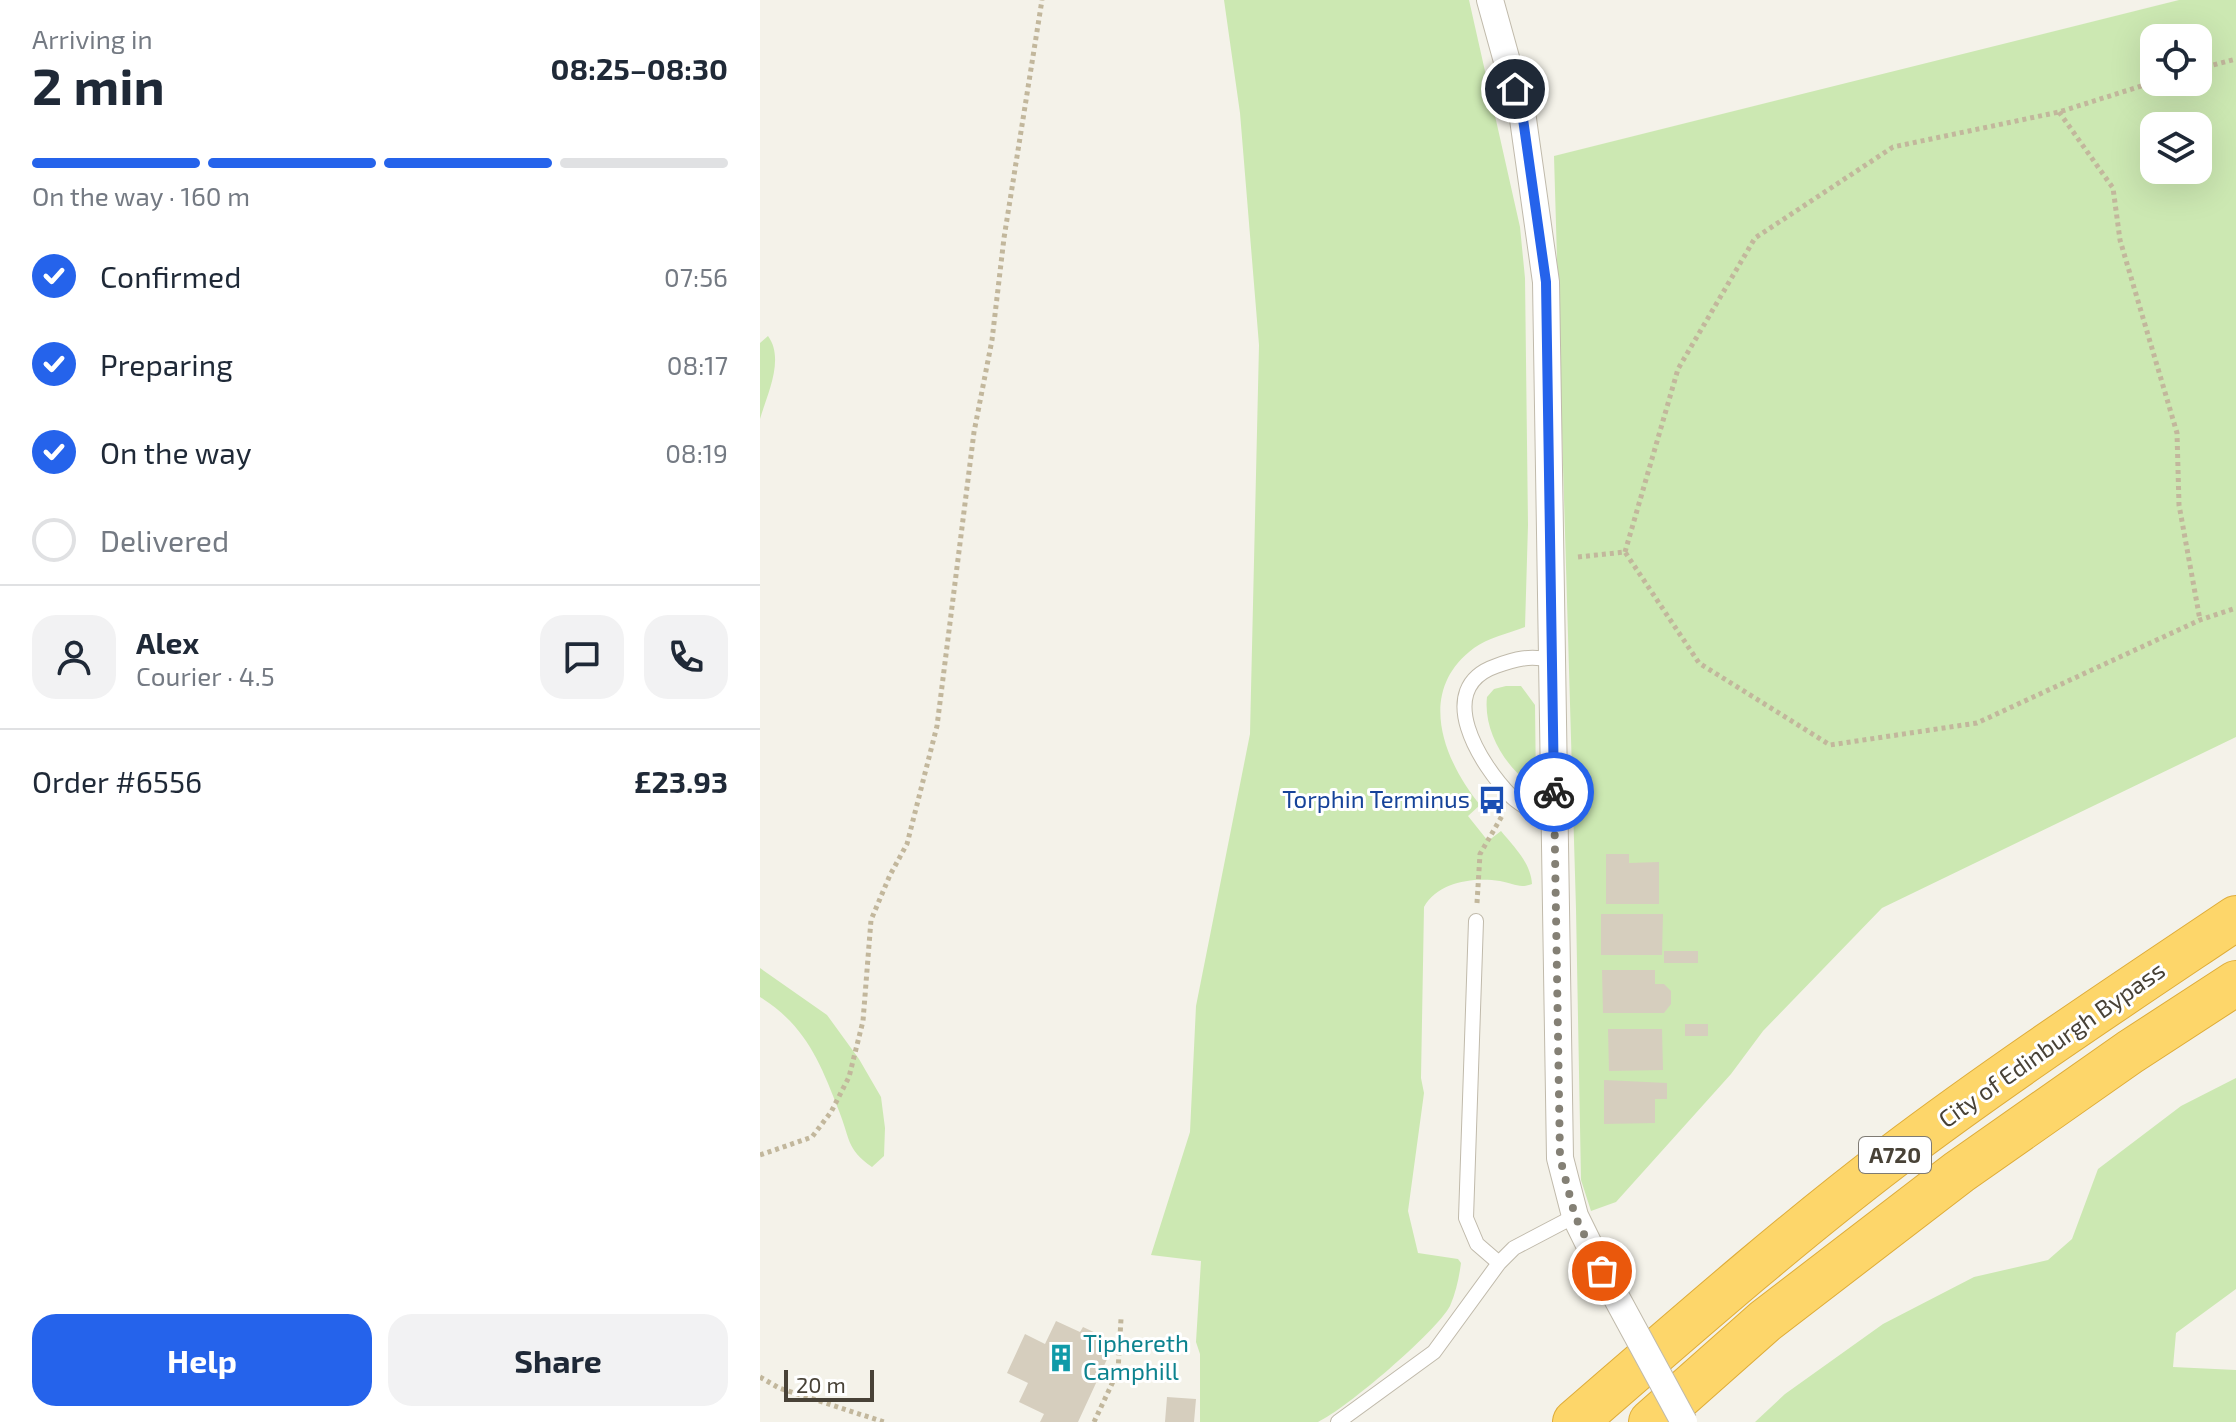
<!DOCTYPE html>
<meta charset="utf-8">
<style>
:root{--surface:#fff;--page:#f2f2f3;--text:#1f2937;--muted:#747a83;--line:#e0e1e3;--accent:#2563eb}
body{margin:0;font-family:"Exo 2",sans-serif;background:var(--page);color:var(--text);height:100vh;display:flex;flex-direction:column;font-size:30px;white-space:nowrap}
*{box-sizing:border-box;margin:0}
p{font-size:26px;color:var(--muted)}
.icon{flex:none;width:44px;height:44px;fill:none;stroke:currentColor;stroke-width:2;stroke-linecap:round;stroke-linejoin:round}
.map{position:relative;flex:1;overflow:hidden}
.details{display:flex;flex-direction:column;background:var(--surface);width:760px}
.details>*{flex:none}
.fabs{position:absolute;left:1380px;top:24px;display:grid;gap:16px}
.fabs a{display:grid;place-items:center;width:72px;height:72px;border-radius:16px;background:var(--surface);box-shadow:0 8px 32px #0002;font-size:40px}
.scale{position:absolute;left:24px;bottom:20px;width:90px;box-sizing:border-box;padding-left:8px;border:4px solid #484237;border-top:0;font-size:22px;line-height:28px;white-space:nowrap;color:#484237;-webkit-text-stroke:6px #fff;paint-order:stroke}
.pin{position:absolute;display:grid;place-items:center;width:68px;height:68px;color:#fff;margin:-34px;border:4px solid #fff;border-radius:50%;box-shadow:0 2px 8px #0007}
.courier{position:absolute;display:grid;place-items:center;width:80px;height:80px;margin:-40px;border:6px solid #2563eb;border-radius:50%;background:#fff;color:#222;box-shadow:0 2px 10px #0007}
.head em{font-style:normal;font-weight:700}
.head div{display:flex;flex-direction:column-reverse}
.head{display:flex;align-items:center;justify-content:space-between;height:136px;padding:0 32px}
h1{font-size:52px;font-weight:700;line-height:60px}
.bar{display:grid;grid-template-columns:repeat(4,1fr);gap:12px 8px;align-content:center;height:96px;padding:0 32px}
.bar i{height:10px;border-radius:6px;background:var(--line)}
.bar .active{background:var(--accent)}
.bar p{grid-column:span 4}
.line{display:flex;align-items:center;gap:20px;padding:0 32px;border-top:2px solid var(--line)}
.line div{flex:1}
.round{display:grid;place-items:center;flex:none;width:84px;height:84px;border-radius:24px;background:var(--page)}
ol{padding:0 32px;list-style:none}
li{display:flex;align-items:center;gap:24px;height:88px}
li p{margin-inline-start:auto}
li .icon{padding:8px;border-radius:50%;background:var(--accent);color:#fff;stroke-width:4}
li:last-child{color:var(--muted)}
li i{width:44px;height:44px;border:4px solid var(--line);border-radius:50%}
.cta{display:flex;gap:16px;margin-top:auto;padding:16px 32px}
.cta a{flex:1;height:92px;border-radius:24px;background:var(--accent);color:#fff;font-size:32px;font-weight:700;line-height:92px;text-align:center}
.cta a+a{background:var(--page);color:var(--text)}
main{display:flex;flex:1;min-height:0}
.map>svg:first-child{display:block}
</style>
<main>
<section class="details">
<div class="head"><div><h1>2 min</h1><p>Arriving in</p></div><em>08:25–08:30</em></div>
<div class="bar"><i class="active"></i><i class="active"></i><i class="active"></i><i></i><p>On the way · 160 m</p></div>
<ol>
<li><svg class="icon" aria-label="check" viewBox="0 0 24 24"><path d="M5 12l5 5 9-10"/></svg>Confirmed<p>07:56</p></li>
<li><svg class="icon" aria-label="check" viewBox="0 0 24 24"><path d="M5 12l5 5 9-10"/></svg>Preparing<p>08:17</p></li>
<li><svg class="icon" aria-label="check" viewBox="0 0 24 24"><path d="M5 12l5 5 9-10"/></svg>On the way<p>08:19</p></li>
<li><i></i>Delivered</li>
</ol>
<div class="line" style="height:144px"><a class="round"><svg class="icon" aria-label="person" viewBox="0 0 24 24"><circle cx="12" cy="8" r="4"/><path d="M4 21q1-7 8-7t8 7"/></svg></a><div><b>Alex</b><p>Courier · 4.5</p></div><a class="round"><svg class="icon" aria-label="chat" viewBox="0 0 24 24"><path d="M4 5h16v11H9l-5 4z"/></svg></a><a class="round"><svg class="icon" aria-label="phone" viewBox="0 0 24 24"><path d="M5 4h4l2 5-3 2q2 4 5 5l2-3 5 2v4C11 20 4 13 5 4z"/></svg></a></div>
<div class="line" style="height:104px"><div>Order #6556</div><b>£23.93</b></div>
<div class="cta"><a>Help</a><a>Share</a></div>
</section>
<div class="map">
<svg width="1476" height="1422" viewBox="0 0 1476 1422">
<rect width="100%" height="100%" fill="#f4f2e9"/>
<path fill="#cce8b2" fill-rule="evenodd" d="M 464,0 L 709,0 L 760,227 L 765,278 L 768,525 L 765,627 C 749,633 728,638 714,648 C 656,691 683,759 720,805 L 708,816 L 728,841 L 741,831 C 754,847 771,863 772,884 C 759,889 753,883 740,881 C 713,877 678,882 664,907 L 661,1078 L 664,1093 L 648,1211 L 658,1253 L 698,1259 L 701,1263 C 699,1278 696,1292 690,1306 C 676,1332 586,1409 558,1422 L 440,1422 L 440,1354 L 436,1342 L 441,1261 L 391,1255 L 430,1132 L 436,1006 L 490,734 L 499,345 L 480,113 Z
M 1419,0 L 1476,0 L 1476,737 L 1122,908 L 1003,1031 L 971,1074 L 856,1202 L 831,1211 L 821,1180 L 816,909 L 794,156 ZM 1394,38 L 1438,38 L 1438,82 L 1394,82 ZM 1394,126 L 1438,126 L 1438,170 L 1394,170 Z
M 8,336 C 25,359 7,395 0,419 L 0,343 Z
M 746,686 L 761,686 L 775,705 L 776,788 C 747,770 723,732 727,697 L 734,689 Z
M 0,968 L 67,1015 L 99,1059 L 121,1097 L 125,1128 L 124,1156 L 112,1167 C 86,1149 90,1138 79,1111 C 60,1062 46,1026 0,997 Z
M 1476,1078 L 1476,1289 L 1416,1333 L 1413,1367 L 1476,1370 L 1476,1422 L 995,1422 L 1025,1394 L 1123,1324 L 1214,1277 L 1288,1260 L 1312,1239 L 1338,1169 L 1421,1106 Z"/>
<path fill="#d6cebe" d="M 846,854 L 869,854 L 869,863 L 899,862 L 899,904 L 846,904 Z
M 841,914 L 903,914 L 902,955 L 841,955 Z
M 904,951 L 938,951 L 938,963 L 904,963 Z
M 842,970 L 895,970 L 895,984 L 904,984 L 911,991 L 911,1004 L 904,1013 L 843,1013 Z
M 925,1024 L 948,1024 L 948,1036 L 925,1036 Z
M 848,1029 L 902,1029 L 903,1070 L 849,1071 Z
M 844,1080 L 907,1083 L 907,1099 L 895,1099 L 895,1123 L 844,1124 Z
M 296,1321 L 320,1332 L 323,1327 L 355,1342 L 318,1422 L 280,1422 L 284,1414 L 259,1402 L 268,1383 L 247,1373 L 265,1334 L 285,1344 Z
M 407,1397 L 436,1399 L 434,1422 L 405,1422 Z"/>
<g fill="none" stroke-linecap="round" stroke-linejoin="round">
<defs>
<path id="lane" d="M 790,660 C 770,655 755,659 736,666 C 672,688 720,765 752,797 C 764,808 780,815 794,823
M 716,921 L 706,1218 L 717,1244 L 739,1263
M 578,1422 L 674,1352 L 739,1263 L 754,1248 L 815,1216"/>
<path id="street" d="M 730,0 L 763,119 L 786,282 L 800,1158 L 815,1216 L 842,1271"/>
<path id="highway" d="M 815,1422 C 919,1332 1023,1240 1132,1157 C 1243,1073 1360,996 1476,918
M 891,1422 L 1005,1321 L 1199,1172 L 1370,1052 L 1476,983"/>
</defs>
<use href="#lane" stroke="#c0baab" stroke-width="16"/>
<use href="#street" stroke="#c0baab" stroke-width="28"/>
<use href="#highway" stroke="#deac39" stroke-width="46"/>
<path stroke="#c2b79c" stroke-width="5" stroke-dasharray="4 4" stroke-linecap="butt" d="M 1438,69 L 1476,59
M 1299,112 L 1353,188 L 1360,240 L 1417,433 L 1419,505 L 1440,620
M 865,552 L 918,369 L 995,238 L 1133,147 L 1299,112 L 1394,82
M 818,557 L 865,552 L 939,663 L 1070,745 L 1217,723 L 1440,620 L 1476,608
M 717,903 L 720,854 L 742,816
M 0,1155 L 52,1137 L 71,1112 L 89,1077 L 103,1021 L 111,920 L 130,875 L 147,844 L 177,726 L 214,432 L 232,340 L 244,238 L 282,0
M 0,1377 L 19,1388 L 124,1422
M 334,1422 L 358,1371 L 361,1319"/>
<use href="#lane" stroke="#fff" stroke-width="14"/>
<use href="#street" stroke="#fff" stroke-width="26"/>
<use href="#highway" stroke="#fdd66a" stroke-width="44"/>
<defs>
<path id="street-bridge" d="M 842,1271 L 924,1422"/>
</defs>
<use href="#street-bridge" stroke="#c0baab" stroke-width="28" stroke-linecap="butt"/>
<use href="#street-bridge" stroke="#fff" stroke-width="26"/>
</g>
<g fill="none" stroke-linecap="round" stroke-linejoin="round">
<path stroke="#848075" stroke-width="8" stroke-dasharray="0 14.4" d="M 794,792 L 800,1158 L 815,1216 L 842,1271"/>
<path stroke="#2563eb" stroke-width="10" d="M 755,89 L 763,119 L 786,282 L 794,792"/>
</g>
<defs>
<symbol id="bus-bare" viewBox="-9 -9 18 18"><path d="M-5-6H5V4H4V6H2V4H-2V6H-4V4H-5ZM-3.5-4V0h7V-4ZM-3.5 1.2v1.5H-2V1.2ZM2 1.2v1.5H3.5V1.2Z" fill="#1a4fb4" stroke="#fff" stroke-width="2.5" paint-order="stroke"/></symbol>
<symbol id="building-bare" viewBox="-9 -9 18 18"><path d="M-4-6H4V6H1V3H-1V6H-4ZM-2.5-4.3h1.7v1.8h-1.7ZM.8-4.3h1.7v1.8H.8ZM-2.5-1h1.7V.8h-1.7ZM.8-1h1.7V.8H.8Z" fill="#0f9aa8" stroke="#fff" stroke-width="2.5" paint-order="stroke"/></symbol>
</defs>
<g fill-rule="evenodd">
<use href="#bus-bare" x="712" y="780" width="40" height="40"/>
<use href="#building-bare" x="281" y="1338" width="40" height="40"/>
</g>
<g text-anchor="middle" stroke-width="6" stroke-linejoin="round" paint-order="stroke">
<rect fill="#fff" stroke="#7f7b73" stroke-width="2" x="1099" y="1137" width="72" height="36" rx="6"/>
<g font-size="22" font-weight="bold" fill="#484237">
<text x="1135" y="1163">A720</text>
</g>
<g font-size="24" fill="#164399" stroke="#fff" text-anchor="end">
<text x="710" y="808">Torphin Terminus</text>
</g>
<g font-size="24" fill="#484237" stroke="#fff">
<text transform="translate(1292 1045) rotate(-35)" y="8">City of Edinburgh Bypass</text>
</g>
<g font-size="24" fill="#0d838f" stroke="#fff" text-anchor="start">
<text x="323" y="1352">Tiphereth<tspan x="323" dy="28">Camphill</tspan></text>
</g>
</g>
</svg>
<div class="fabs">
<a><svg class="icon" aria-label="locate" viewBox="0 0 24 24"><circle cx="12" cy="12" r="6"/><path d="M12 2v4M12 18v4M2 12h4M18 12h4"/></svg></a>
<a><svg class="icon" aria-label="layers" viewBox="0 0 24 24"><path d="M12 4l9 5-9 5-9-5zM3 14l9 5 9-5"/></svg></a>
</div>
<div class="scale">20 m</div>
<div class="pin" style="left:842px;top:1271px;background:#ea580c"><svg class="icon" aria-label="bag" viewBox="0 0 24 24"><path d="M5 8h14l-1 12H6zM9 8a3 3 0 0 1 6 0"/></svg></div>
<div class="pin" style="left:755px;top:89px;background:#1f2937"><svg class="icon" aria-label="home" viewBox="0 0 24 24"><path d="M3 11l9-7 9 7M6 9v11h12V9"/></svg></div>
<div class="courier" style="left:794px;top:792px"><svg class="icon" aria-label="bike" viewBox="0 0 24 24"><circle cx="6" cy="16" r="4"/><circle cx="18" cy="16" r="4"/><path d="M6 16l4-8h5l3 8M10 8l3 8H6M13 5h3"/></svg></div>
</div>
</main>
